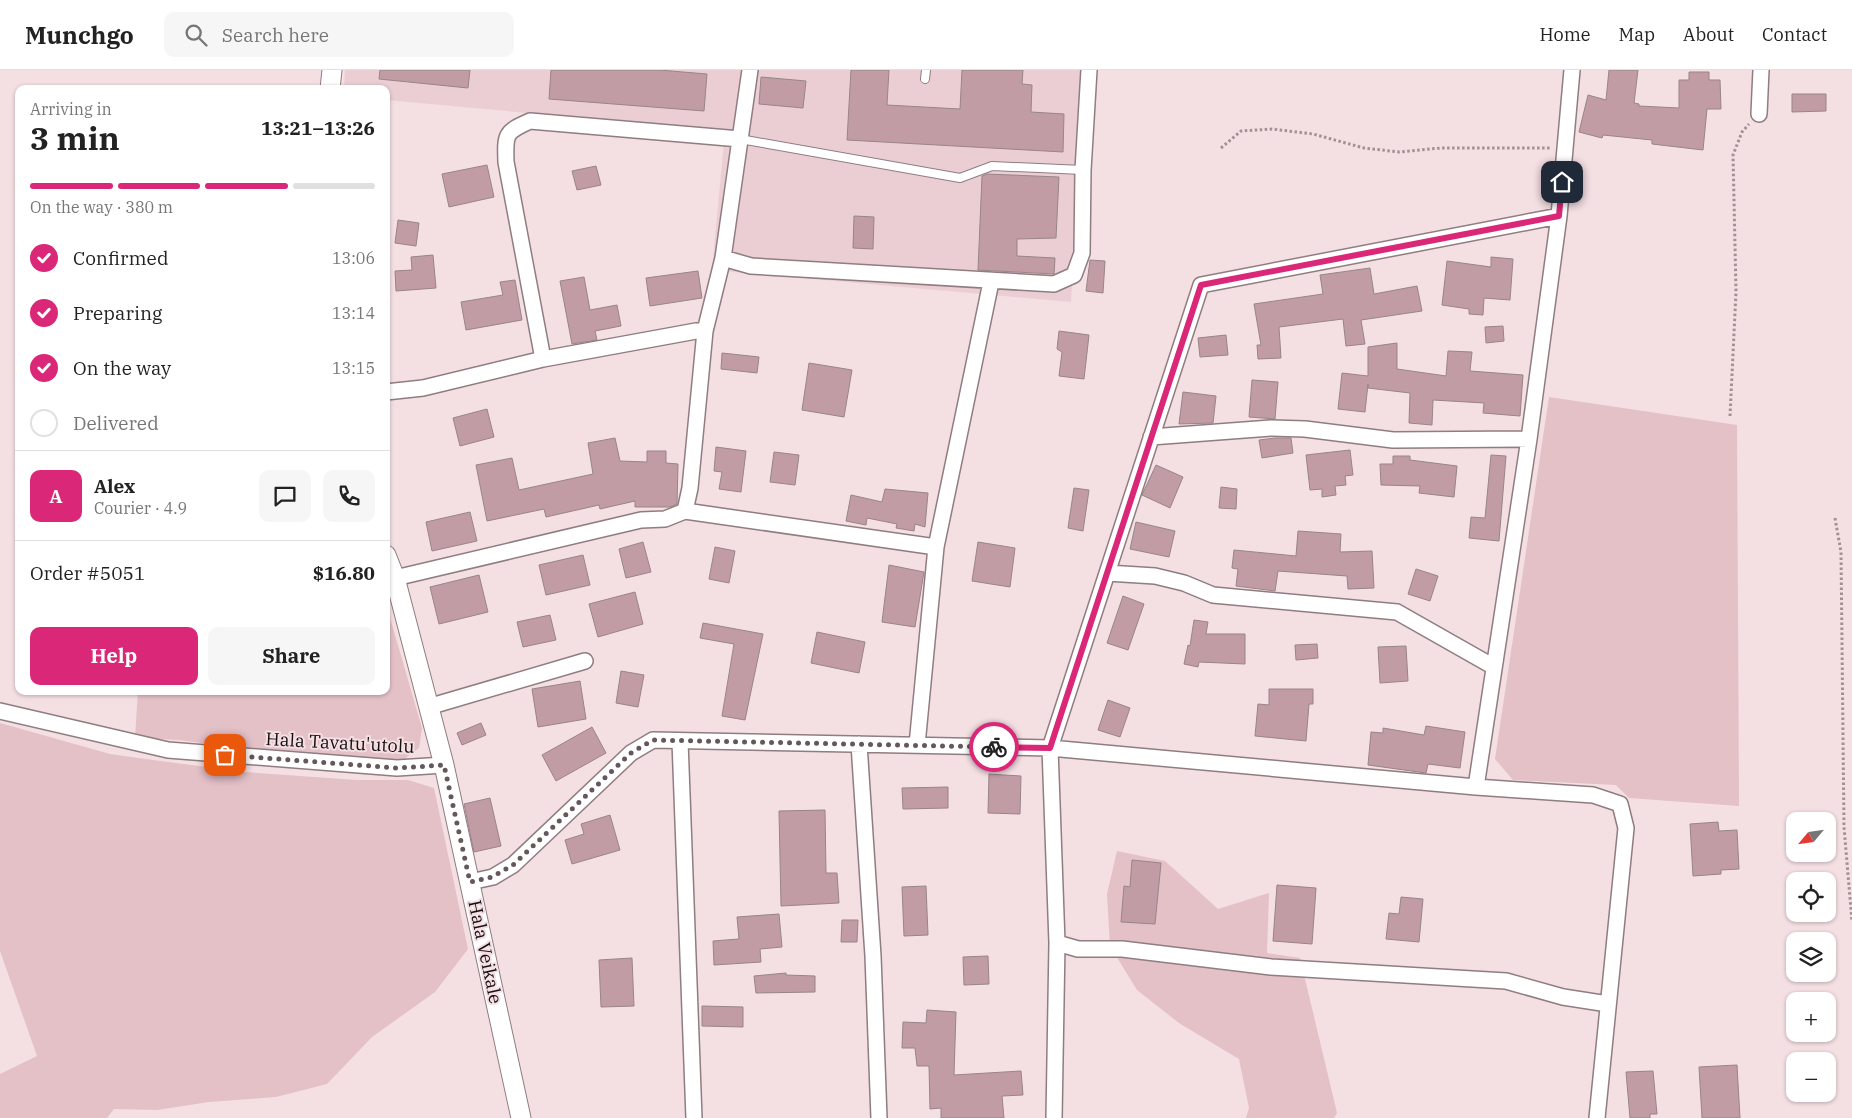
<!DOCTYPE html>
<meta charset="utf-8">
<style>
:root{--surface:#fff;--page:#f6f6f6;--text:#222;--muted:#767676;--line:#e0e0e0;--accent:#db2777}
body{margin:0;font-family:"IBM Plex Serif",serif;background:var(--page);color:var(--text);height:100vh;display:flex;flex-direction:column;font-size:19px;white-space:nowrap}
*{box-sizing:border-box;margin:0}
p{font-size:16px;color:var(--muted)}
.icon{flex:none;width:28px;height:28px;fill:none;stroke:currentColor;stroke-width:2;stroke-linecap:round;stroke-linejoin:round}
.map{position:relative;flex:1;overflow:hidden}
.details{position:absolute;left:15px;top:15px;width:375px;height:610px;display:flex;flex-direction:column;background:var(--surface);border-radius:10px;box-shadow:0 1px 4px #0004}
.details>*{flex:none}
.needle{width:32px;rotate:241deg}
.controls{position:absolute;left:1786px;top:742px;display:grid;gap:10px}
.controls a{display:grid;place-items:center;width:50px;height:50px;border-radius:10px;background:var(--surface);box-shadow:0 1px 4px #0004;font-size:25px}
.pin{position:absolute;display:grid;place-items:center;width:42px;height:42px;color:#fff;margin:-21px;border-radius:10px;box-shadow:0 2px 8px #0006}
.courier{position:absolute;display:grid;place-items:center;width:50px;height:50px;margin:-25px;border:4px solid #db2777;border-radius:50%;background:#fff;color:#222;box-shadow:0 1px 6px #0007}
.head em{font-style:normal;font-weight:800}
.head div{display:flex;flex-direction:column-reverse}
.head{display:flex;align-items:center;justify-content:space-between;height:85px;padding:0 15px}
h1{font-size:32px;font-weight:800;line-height:38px}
.bar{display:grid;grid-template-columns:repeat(4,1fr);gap:8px 5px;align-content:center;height:60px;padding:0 15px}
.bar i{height:6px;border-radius:4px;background:var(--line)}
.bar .on{background:var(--accent)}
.bar p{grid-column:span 4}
.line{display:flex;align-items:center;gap:12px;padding:0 15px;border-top:1px solid var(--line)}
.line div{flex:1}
.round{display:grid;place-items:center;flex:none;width:52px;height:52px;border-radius:10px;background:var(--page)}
ol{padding:0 15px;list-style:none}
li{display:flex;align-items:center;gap:15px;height:55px}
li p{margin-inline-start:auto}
li .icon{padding:5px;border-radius:50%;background:var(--accent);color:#fff;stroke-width:4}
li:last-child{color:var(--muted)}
li i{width:28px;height:28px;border:2px solid var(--line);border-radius:50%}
.action{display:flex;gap:10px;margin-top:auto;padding:10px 15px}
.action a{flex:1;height:58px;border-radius:10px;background:var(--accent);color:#fff;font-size:20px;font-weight:800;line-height:58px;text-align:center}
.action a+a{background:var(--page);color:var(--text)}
header{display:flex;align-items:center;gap:30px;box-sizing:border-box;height:70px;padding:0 25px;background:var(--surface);border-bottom:1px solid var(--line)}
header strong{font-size:24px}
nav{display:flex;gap:28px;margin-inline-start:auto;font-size:18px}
.search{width:350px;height:45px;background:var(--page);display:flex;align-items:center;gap:12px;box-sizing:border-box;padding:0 18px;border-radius:10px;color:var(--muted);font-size:19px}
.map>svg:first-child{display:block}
</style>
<header>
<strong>Munchgo</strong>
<div class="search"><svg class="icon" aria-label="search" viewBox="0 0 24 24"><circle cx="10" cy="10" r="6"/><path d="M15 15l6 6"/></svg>Search here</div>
<nav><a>Home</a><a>Map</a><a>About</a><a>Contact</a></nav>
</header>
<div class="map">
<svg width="1852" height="1048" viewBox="0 0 1852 1048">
<rect width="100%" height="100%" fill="#f4dfe3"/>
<path fill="#ebced3" d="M 345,0 L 1084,0 L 1071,232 L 712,200 L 725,61 L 386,30 L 386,19 L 344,19 Z"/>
<path fill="#e4c0c7" d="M 1549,327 L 1737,355 L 1739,736 L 1629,728 L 1616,715 L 1513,710 L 1495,689 Z
M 386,534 L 422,658 L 419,678 L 403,690 L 261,681 L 179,670 L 135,668 L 138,621 L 386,621 Z
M 0,653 L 110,684 L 153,690 L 245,702 L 356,710 L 408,710 L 434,718 L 468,879 L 435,922 L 372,967 L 327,1014 L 276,1027 L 209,1032 L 157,1040 L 114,1039 L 107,1048 L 0,1048 L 0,1004 L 37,986 L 0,881 Z
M 1117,781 L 1165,791 L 1218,839 L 1269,823 L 1267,883 L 1300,888 L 1337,1043 L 1334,1048 L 1246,1048 L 1249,1038 L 1239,989 L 1179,953 L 1137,920 L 1110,876 L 1107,824 Z"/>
<path fill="#c29ca4" stroke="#988589" d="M 380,0 L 470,0 L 468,18 L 379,9 Z
M 551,0 L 659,0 L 707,4 L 704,41 L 549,29 Z
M 851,0 L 889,0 L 887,35 L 960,39 L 962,0 L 1023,0 L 1022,14 L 1032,15 L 1031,42 L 1064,44 L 1063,82 L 847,70 Z
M 1609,0 L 1638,0 L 1634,33 L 1639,34 L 1639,36 L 1679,38 L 1679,10 L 1689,10 L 1689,2 L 1709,2 L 1709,10 L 1720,10 L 1721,39 L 1707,39 L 1703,80 L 1652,74 L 1652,70 L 1603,65 L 1602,68 L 1579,62 L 1588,25 L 1606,30 Z
M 761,7 L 806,11 L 803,38 L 759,34 Z
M 1792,24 L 1826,24 L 1826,41 L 1792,42 Z
M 487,95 L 494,127 L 449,137 L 442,104 Z
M 596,96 L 601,115 L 577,120 L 572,101 Z
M 987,104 L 1059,107 L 1056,168 L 1017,169 L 1017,186 L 1055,188 L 1054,204 L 978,200 L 982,106 Z
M 854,146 L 874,147 L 873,179 L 853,178 Z
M 398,150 L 419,153 L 416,176 L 395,173 Z
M 433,185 L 436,218 L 396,221 L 395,201 L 412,200 L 411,187 Z
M 1491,187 L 1513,189 L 1510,230 L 1484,228 L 1483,245 L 1469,244 L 1469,239 L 1442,235 L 1447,191 L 1491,197 Z
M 1090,190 L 1105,191 L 1103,223 L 1086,221 Z
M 1370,198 L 1374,224 L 1417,216 L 1422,241 L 1361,250 L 1365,274 L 1346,276 L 1343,249 L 1279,257 L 1281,288 L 1258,289 L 1257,275 L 1261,275 L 1254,234 L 1323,224 L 1320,205 Z
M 698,201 L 702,228 L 650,236 L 646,208 Z
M 584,207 L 590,240 L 617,235 L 621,256 L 595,261 L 597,270 L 572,274 L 560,211 Z
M 515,210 L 522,250 L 466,260 L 461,232 L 503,225 L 500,212 Z
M 1503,256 L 1504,271 L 1486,273 L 1485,257 Z
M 1059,261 L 1089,265 L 1084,309 L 1059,306 L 1062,282 L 1057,279 Z
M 1226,265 L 1228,285 L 1200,287 L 1198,268 Z
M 1397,273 L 1397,299 L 1446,306 L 1448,281 L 1472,282 L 1470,301 L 1523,305 L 1520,346 L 1483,343 L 1484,333 L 1433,330 L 1432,355 L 1409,353 L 1410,323 L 1368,318 L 1368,314 L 1365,342 L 1338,339 L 1342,303 L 1368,306 L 1368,277 Z
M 722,283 L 759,287 L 757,303 L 721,299 Z
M 809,293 L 852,300 L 844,347 L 802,340 Z
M 1252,310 L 1278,312 L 1275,349 L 1249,347 Z
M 1183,322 L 1216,326 L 1213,353 L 1179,354 Z
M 487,339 L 494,367 L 460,376 L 453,348 Z
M 615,368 L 620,391 L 647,392 L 647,381 L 666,381 L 666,393 L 678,394 L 677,434 L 670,437 L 635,437 L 635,431 L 600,439 L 599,435 L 546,447 L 544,439 L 487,451 L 476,395 L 512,388 L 519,420 L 593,404 L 588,373 Z
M 1275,368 L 1291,368 L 1293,383 L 1262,388 L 1259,370 Z
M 716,377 L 746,381 L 741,422 L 719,419 L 722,402 L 714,401 Z
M 1350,380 L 1353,405 L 1345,406 L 1346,415 L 1335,416 L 1336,425 L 1322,427 L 1322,419 L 1310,420 L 1306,385 Z
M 774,382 L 799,385 L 795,415 L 770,412 Z
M 1491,385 L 1506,386 L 1499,471 L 1469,468 L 1471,447 L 1485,448 Z
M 1393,386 L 1410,386 L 1410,390 L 1457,396 L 1454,427 L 1419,423 L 1420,416 L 1381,415 L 1380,394 L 1393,394 Z
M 1156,395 L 1183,407 L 1170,438 L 1142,425 Z
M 1221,417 L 1237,419 L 1236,439 L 1219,438 Z
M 1074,418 L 1089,420 L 1083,461 L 1068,458 Z
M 885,419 L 928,423 L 925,457 L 915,454 L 914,461 L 896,458 L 897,454 L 867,448 L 866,455 L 846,451 L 851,425 L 882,432 Z
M 470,442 L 477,471 L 432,481 L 426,452 Z
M 1136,452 L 1175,461 L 1169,487 L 1130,479 Z
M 1298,461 L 1341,464 L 1340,482 L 1372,481 L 1374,518 L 1348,519 L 1347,506 L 1278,501 L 1275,521 L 1236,516 L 1238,499 L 1232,498 L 1234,480 L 1296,486 Z
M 643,472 L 651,502 L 626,508 L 619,479 Z
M 978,472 L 1015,478 L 1010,517 L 972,511 Z
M 715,477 L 735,481 L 729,513 L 709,509 Z
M 583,485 L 590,515 L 546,525 L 539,495 Z
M 889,495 L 924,502 L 915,557 L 882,552 Z
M 1416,499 L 1438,506 L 1430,531 L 1408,524 Z
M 479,505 L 488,542 L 439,554 L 430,517 Z
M 635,522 L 643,554 L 598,567 L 589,534 Z
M 1123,526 L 1144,534 L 1128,580 L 1107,573 Z
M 550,545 L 556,570 L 523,577 L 517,552 Z
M 1194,550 L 1208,552 L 1206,564 L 1245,564 L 1245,594 L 1199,592 L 1198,597 L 1184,594 L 1188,575 L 1190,576 Z
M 703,553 L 763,564 L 745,650 L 722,646 L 734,574 L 700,568 Z
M 817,562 L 865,572 L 859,603 L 811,593 Z
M 1317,574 L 1318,588 L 1296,590 L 1295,575 Z
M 1406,576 L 1408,611 L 1380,613 L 1378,577 Z
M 621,601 L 644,605 L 638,637 L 616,633 Z
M 580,611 L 586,649 L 538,657 L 532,619 Z
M 1269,619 L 1313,619 L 1313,634 L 1309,634 L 1306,671 L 1255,666 L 1258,634 L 1269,635 Z
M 1108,630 L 1130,638 L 1120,667 L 1098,660 Z
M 481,653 L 486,665 L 462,675 L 457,663 Z
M 1426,656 L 1465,662 L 1460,698 L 1428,694 L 1426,703 L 1368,695 L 1371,662 L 1383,663 L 1383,658 L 1424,665 Z
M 592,657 L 606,683 L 556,711 L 542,685 Z
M 989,704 L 1021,706 L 1020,744 L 988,743 Z
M 948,717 L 948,738 L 903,739 L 902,718 Z
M 490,728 L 501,776 L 474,782 L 464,734 Z
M 825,740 L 826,803 L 837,803 L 839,833 L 781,836 L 779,741 Z
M 610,745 L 620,780 L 572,794 L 565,770 L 584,764 L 581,754 Z
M 1718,752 L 1719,761 L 1737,760 L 1739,799 L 1721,800 L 1721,804 L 1693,806 L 1690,754 Z
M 1132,790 L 1161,793 L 1155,854 L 1121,852 L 1124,816 L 1130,817 Z
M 1277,815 L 1316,818 L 1312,874 L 1273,871 Z
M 926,816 L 928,865 L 904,866 L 902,817 Z
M 1401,827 L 1423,829 L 1419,872 L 1386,869 L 1389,843 L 1399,844 Z
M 779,844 L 782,877 L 760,879 L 761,892 L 714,895 L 713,871 L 739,869 L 737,847 Z
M 842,850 L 858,850 L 857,872 L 841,872 Z
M 988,886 L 989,914 L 964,915 L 963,887 Z
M 632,888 L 634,936 L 601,937 L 599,890 Z
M 786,903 L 786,905 L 815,906 L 815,922 L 756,923 L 754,906 Z
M 702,936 L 743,937 L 743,957 L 702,956 Z
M 927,940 L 956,942 L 954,1005 L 1021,1001 L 1023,1025 L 1002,1026 L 1004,1048 L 941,1048 L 941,1038 L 930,1039 L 929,996 L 917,996 L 915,978 L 902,978 L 903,952 L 926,953 Z
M 1737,995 L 1740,1048 L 1702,1048 L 1699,997 Z
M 1653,1001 L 1657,1044 L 1650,1044 L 1650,1048 L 1630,1048 L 1626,1002 Z"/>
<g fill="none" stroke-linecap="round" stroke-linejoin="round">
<defs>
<path id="service" d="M 925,9 L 926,0
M 740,69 L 960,108 L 992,96 L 1083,100"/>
<path id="minor" d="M 750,0 L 723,188 L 751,196 L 1054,214 L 1074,205 L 1082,183 L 1083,100 L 1089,0
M 1759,44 L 1761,0
M 705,261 L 723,188
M 543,289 L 506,92 C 505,64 505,62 530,51 L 740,69
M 386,322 L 423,318 L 543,289 L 696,261 L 705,261 L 690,418 L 685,441 L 665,449 L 641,450 L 395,508
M 1151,367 L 1271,358 L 1305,359 L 1393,370 L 1529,369
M 685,441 L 936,477
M 1107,503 L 1155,506 L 1184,513 L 1213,525 L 1397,542 L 1494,597
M 428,637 L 585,591
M 0,641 L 168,680 L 397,698 L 444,695
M 680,671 L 694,1048
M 859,674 L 873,886 L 879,1048
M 917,675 L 936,477 L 991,212
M 1476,717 L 1529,369 L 1559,146 L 1572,0
M 470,812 L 493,807 L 513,795 L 631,683 L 653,670 L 1050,678 L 1476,717 L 1593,725 L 1620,734 L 1626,758 L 1597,1048
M 1057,873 L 1078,879 L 1122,879 L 1271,897 L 1506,911 L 1563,927 L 1608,934
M 1054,1048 L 1057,873 L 1050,678 L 1201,215 L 1559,146"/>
<path id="tertiary" d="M 330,19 L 332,0
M 386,485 L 395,508 L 444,695 L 521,1048"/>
</defs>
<use href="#service" stroke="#8f7d80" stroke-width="10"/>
<use href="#minor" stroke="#8f7d80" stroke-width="18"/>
<use href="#tertiary" stroke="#8f7d80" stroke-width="21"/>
<path stroke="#a19194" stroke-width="3" stroke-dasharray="2.5 2.5" stroke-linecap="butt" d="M 1221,78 L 1241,61 L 1272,59 L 1313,64 L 1364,78 L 1399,82 L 1441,78 L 1551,78
M 1730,346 L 1736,222 L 1733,85 L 1742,62 L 1749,54
M 1835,448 L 1841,482 L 1844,757 L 1852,852"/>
<use href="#service" stroke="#fff" stroke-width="8"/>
<use href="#minor" stroke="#fff" stroke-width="15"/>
<use href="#tertiary" stroke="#fff" stroke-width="19"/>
</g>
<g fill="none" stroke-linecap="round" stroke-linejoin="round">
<path stroke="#64585b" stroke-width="5" stroke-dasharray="0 9" d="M 225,685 L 397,698 L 444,695 L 470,812 L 492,807 L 513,795 L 631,683 L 653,670 L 994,677"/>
<path stroke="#db2777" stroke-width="6" d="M 994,677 L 1050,678 L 1201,215 L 1559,146 L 1562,112"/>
</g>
<g text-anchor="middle" stroke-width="4" stroke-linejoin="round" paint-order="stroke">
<g font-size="18" fill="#171012" stroke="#f4dfe3">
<text transform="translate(340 673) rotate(3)" y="6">Hala Tavatu'utolu</text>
<text transform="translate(485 882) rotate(78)" y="6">Hala Veikale</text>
</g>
</g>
</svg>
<div class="controls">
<a><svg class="needle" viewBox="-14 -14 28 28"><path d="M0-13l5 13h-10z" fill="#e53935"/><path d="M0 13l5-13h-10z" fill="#767676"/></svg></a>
<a><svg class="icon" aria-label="locate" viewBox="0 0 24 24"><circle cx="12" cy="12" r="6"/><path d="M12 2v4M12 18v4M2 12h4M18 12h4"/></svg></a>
<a><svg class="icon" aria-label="layers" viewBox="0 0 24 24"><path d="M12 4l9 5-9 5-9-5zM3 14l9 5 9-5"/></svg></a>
<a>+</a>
<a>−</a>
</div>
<div class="pin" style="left:225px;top:685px;background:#ea580c"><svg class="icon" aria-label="bag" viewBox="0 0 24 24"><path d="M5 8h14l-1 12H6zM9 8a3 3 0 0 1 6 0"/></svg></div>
<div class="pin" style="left:1562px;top:112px;background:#1f2937"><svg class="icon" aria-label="home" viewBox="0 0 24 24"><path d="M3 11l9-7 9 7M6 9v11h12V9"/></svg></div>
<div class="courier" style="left:994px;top:677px"><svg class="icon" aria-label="bike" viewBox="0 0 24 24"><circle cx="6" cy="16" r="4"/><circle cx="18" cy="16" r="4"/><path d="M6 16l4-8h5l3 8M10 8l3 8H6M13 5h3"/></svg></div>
<section class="details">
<div class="head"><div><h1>3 min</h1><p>Arriving in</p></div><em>13:21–13:26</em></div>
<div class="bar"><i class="on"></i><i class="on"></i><i class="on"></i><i></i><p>On the way · 380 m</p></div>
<ol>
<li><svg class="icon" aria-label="check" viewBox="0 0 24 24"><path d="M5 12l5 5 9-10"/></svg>Confirmed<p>13:06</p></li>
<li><svg class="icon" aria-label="check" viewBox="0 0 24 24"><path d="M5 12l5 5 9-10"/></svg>Preparing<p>13:14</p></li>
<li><svg class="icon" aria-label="check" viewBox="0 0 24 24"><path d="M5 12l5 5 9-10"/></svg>On the way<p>13:15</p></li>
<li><i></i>Delivered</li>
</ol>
<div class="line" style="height:90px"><b class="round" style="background:var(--accent);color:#fff">A</b><div><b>Alex</b><p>Courier · 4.9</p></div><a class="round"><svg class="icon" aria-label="chat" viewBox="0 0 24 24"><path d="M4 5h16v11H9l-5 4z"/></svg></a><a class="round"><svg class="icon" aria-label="phone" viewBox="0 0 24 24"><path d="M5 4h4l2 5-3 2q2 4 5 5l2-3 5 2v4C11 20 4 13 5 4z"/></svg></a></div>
<div class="line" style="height:65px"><div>Order #5051</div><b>$16.80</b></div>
<div class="action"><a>Help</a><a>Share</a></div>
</section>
</div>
